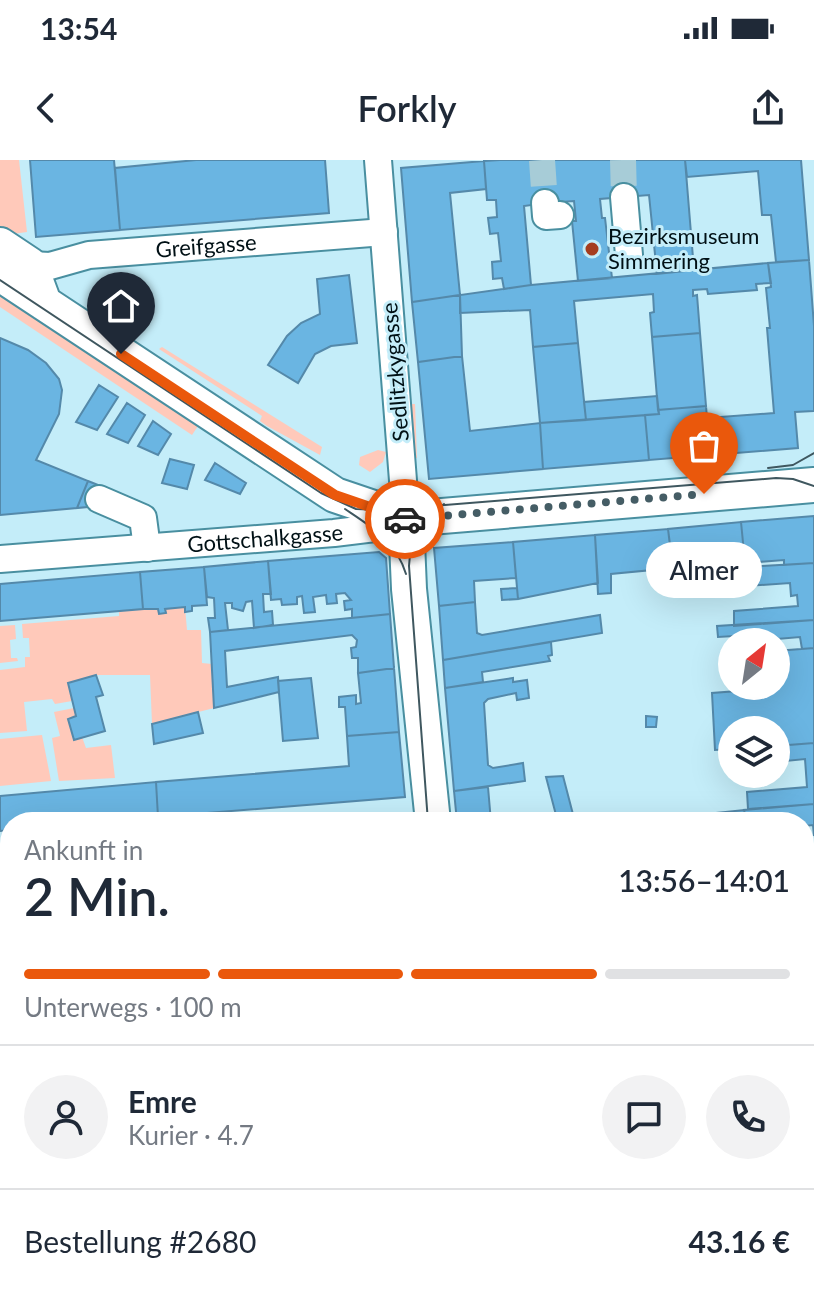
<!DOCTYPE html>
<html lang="de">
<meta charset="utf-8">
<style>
:root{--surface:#fff;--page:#f2f2f3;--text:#1f2937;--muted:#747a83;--line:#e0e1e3;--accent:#ea580c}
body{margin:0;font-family:Lato,sans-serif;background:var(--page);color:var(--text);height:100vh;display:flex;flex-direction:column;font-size:30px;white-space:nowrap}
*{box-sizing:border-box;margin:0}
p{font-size:26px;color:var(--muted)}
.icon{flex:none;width:44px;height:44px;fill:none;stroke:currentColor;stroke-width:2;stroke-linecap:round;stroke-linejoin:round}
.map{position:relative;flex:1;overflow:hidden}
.side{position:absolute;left:0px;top:652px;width:814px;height:498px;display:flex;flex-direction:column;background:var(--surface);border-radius:32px 32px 0 0;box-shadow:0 8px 32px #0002}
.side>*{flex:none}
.needle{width:52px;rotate:30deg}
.fabs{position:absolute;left:718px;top:468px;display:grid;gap:16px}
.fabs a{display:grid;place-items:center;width:72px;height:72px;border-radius:50%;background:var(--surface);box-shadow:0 8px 32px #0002;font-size:40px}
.pin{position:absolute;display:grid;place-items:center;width:68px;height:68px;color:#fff;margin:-82px -34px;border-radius:50% 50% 50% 0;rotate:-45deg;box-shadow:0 0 8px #0007}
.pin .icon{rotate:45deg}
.courier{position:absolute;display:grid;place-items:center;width:80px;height:80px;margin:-40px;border:6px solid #ea580c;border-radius:50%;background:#fff;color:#222;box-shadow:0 2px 10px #0007}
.bubble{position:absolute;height:56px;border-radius:28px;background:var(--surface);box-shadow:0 8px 32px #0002;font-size:26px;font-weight:600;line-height:56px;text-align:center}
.headline em{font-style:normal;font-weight:600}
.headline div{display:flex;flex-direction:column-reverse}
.headline{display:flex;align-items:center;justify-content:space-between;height:136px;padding:0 24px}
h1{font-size:52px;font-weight:600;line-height:60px}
.bar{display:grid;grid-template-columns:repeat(4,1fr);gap:12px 8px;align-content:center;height:96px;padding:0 24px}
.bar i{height:10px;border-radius:6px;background:var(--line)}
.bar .on{background:var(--accent)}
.bar p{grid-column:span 4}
.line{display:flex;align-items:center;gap:20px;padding:0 24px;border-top:2px solid var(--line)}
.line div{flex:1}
.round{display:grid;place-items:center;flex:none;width:84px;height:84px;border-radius:42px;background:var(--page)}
.status{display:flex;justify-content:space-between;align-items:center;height:56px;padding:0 40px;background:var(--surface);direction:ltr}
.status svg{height:22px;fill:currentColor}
header{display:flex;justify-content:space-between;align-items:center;height:104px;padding:0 24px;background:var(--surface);font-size:36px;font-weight:600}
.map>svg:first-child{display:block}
</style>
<div class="status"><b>13:54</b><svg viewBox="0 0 49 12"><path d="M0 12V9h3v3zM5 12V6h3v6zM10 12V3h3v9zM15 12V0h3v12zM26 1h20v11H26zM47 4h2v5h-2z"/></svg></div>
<header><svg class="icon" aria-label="back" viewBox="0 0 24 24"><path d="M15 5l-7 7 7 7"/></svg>Forkly<svg class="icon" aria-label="share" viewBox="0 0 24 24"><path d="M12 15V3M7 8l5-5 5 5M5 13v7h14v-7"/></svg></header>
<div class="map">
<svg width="814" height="1149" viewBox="0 0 814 1149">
<rect width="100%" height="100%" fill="#c4edf9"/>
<path fill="#ffc9ba" d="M 0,0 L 19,0 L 27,72 L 6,75 L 0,71 Z
M 0,136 L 198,266 L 192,275 L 0,147 Z
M 162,187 L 322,287 L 320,295 L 267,266 L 260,261 L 262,256 L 159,189 Z
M 408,244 L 415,244 L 417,298 L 413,298 Z
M 378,290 L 386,292 L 383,302 L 370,312 L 359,305 L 360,297 Z
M 185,447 L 187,470 L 201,470 L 202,503 L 212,504 L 214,548 L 152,564 L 150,515 L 96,515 L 68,523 L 72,541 L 55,544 L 52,539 L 24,542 L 27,571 L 0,573 L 0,510 L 25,507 L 25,497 L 30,497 L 29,478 L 23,478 L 22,464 L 119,456 L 119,451 L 158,449 L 159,454 L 165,453 L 165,449 Z
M 15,465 L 16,479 L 10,480 L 11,498 L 17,498 L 18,501 L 0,503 L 0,466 Z
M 74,548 L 76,556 L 68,559 L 73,579 L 82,577 L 86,588 L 111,585 L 115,618 L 59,621 L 52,578 L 60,576 L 54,552 Z
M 42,575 L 51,621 L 0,626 L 0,579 Z"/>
<path fill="#6ab5e2" stroke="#5489aa" stroke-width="2" d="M 30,0 L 114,0 L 120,70 L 36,77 Z
M 196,0 L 325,0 L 329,53 L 120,70 L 115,8 Z
M 500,0 L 685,0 L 694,110 L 657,114 L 649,35 L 600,39 L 602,58 L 605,58 L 612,118 L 578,121 L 572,61 L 576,61 L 574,41 L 545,43 L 524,46 L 531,125 L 504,129 L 502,118 L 493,119 L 492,102 L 501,101 L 498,73 L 490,74 L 488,58 L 497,57 L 496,40 L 487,40 L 484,1 Z
M 685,0 L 801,0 L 809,100 L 776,102 L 771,55 L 762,55 L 758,11 L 687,17 Z
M 484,1 L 486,29 L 450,33 L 460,135 L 412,142 L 401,8 Z
M 809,100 L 814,166 L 814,251 L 795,252 L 798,288 L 649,300 L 645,255 L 659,254 L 658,250 L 706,246 L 707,258 L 774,253 L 767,168 L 770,168 L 766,128 L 771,127 L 768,103 Z
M 768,103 L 771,123 L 756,124 L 757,130 L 708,134 L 707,129 L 693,130 L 693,136 L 697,135 L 700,173 L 652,177 L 650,153 L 654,152 L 653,134 L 574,141 L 578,183 L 533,187 L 530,150 L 460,153 L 460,135 L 531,125 Z
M 349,115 L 357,183 L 331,186 L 315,194 L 298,223 L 268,205 L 287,176 L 301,163 L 320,154 L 317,119 Z
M 460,135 L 462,196 L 418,202 L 412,142 Z
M 700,173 L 706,246 L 658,250 L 652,177 Z
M 0,178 L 28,190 L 46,203 L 59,219 L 62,230 L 59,254 L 36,300 L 88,321 L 77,348 L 0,355 Z
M 578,183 L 586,260 L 540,263 L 533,187 Z
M 462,196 L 470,271 L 540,263 L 543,309 L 429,319 L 418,202 Z
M 99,225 L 118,237 L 97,270 L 76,262 Z
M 657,236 L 659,254 L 586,260 L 584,242 Z
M 127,243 L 145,255 L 128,283 L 107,274 Z
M 645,255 L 649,300 L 543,309 L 540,263 Z
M 153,261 L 171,274 L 158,295 L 138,286 Z
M 170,299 L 194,305 L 187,329 L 162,323 Z
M 215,303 L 246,323 L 240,334 L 205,320 Z
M 88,321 L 98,325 L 140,342 L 77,348 Z
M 814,356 L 814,403 L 784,405 L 784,400 L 745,403 L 741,362 Z
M 741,362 L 745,403 L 741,407 L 729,408 L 727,398 L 712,399 L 712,407 L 705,406 L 704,400 L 688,401 L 689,410 L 673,411 L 668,369 Z
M 668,369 L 673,408 L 611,414 L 611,433 L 598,434 L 595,375 Z
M 595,375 L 598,423 L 518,439 L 513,382 Z
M 513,382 L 516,418 L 474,421 L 475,442 L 439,446 L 434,388 Z
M 379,392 L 386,398 L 390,454 L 352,458 L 352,449 L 345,450 L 344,441 L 351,440 L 345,433 L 336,434 L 337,443 L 327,444 L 326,435 L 313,437 L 315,452 L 304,453 L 302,436 L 297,437 L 297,444 L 282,445 L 281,439 L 271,440 L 268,401 Z
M 268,401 L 271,434 L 263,434 L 264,452 L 272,451 L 273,465 L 254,468 L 252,441 L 246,442 L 243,451 L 232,448 L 232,443 L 225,443 L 228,470 L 210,472 L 208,458 L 215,458 L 214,438 L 207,437 L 204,407 Z
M 814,403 L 814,460 L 734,466 L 734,451 L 798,446 L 797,435 L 791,436 L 790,423 L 690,430 L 689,410 Z
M 204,407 L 207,445 L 192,446 L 192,451 L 185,452 L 185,447 L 165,449 L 166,453 L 159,454 L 158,449 L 143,449 L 140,412 Z
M 140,412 L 143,449 L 0,461 L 0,424 Z
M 517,428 L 518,439 L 502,440 L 501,429 Z
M 475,442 L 477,473 L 482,475 L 600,455 L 602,473 L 443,500 L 439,446 Z
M 390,454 L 394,508 L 358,513 L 358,498 L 352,498 L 351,488 L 356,487 L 357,480 L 352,475 L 225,491 L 227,527 L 278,517 L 279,532 L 214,548 L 210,472 Z
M 814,460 L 814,488 L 802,489 L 800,477 L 752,481 L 751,475 L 718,477 L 717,466 Z
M 551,482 L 552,495 L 548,496 L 550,501 L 482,512 L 483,522 L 445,528 L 443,500 Z
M 814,488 L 814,583 L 776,586 L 776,570 L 732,570 L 732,589 L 715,590 L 712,533 L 779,528 L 776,491 Z
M 394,508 L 399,572 L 347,576 L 345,547 L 339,547 L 339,537 L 356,535 L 356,544 L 361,543 L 358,513 Z
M 96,515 L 103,535 L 96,537 L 105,571 L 74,580 L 68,559 L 76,556 L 68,523 Z
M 311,518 L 318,578 L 283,581 L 278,521 Z
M 513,518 L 513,522 L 527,520 L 529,538 L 517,540 L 516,533 L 488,539 L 484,543 L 488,605 L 493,608 L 523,603 L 525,621 L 454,631 L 445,528 Z
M 198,552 L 203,573 L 154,584 L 152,564 Z
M 646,556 L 657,557 L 656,567 L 646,567 Z
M 399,572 L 405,637 L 158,657 L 156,622 L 349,606 L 347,576 Z
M 814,583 L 814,644 L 748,649 L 747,632 L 807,627 L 805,599 L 776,602 L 776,586 Z
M 563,616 L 575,662 L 529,662 L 556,655 L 546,617 Z
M 156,622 L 158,657 L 102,662 L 10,662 L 10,670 L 0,671 L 0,636 Z
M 488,627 L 491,662 L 457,662 L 454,631 Z
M 814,644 L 814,676 L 813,665 L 804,666 L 804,662 L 747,662 L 744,650 Z
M 744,650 L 747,662 L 689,662 L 688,656 Z
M 688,656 L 689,662 L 664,662 Z
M 814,694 L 814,738 L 804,741 L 804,699 Z
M 10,718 L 10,745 L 0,745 L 0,719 Z
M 0,745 L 3,745 L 10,823 L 10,838 L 9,834 L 2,835 L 3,842 L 0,842 Z
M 812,814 L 814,814 L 814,979 L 804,980 L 804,823 L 812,823 Z
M 0,842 L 10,842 L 10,868 L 0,869 Z
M 10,922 L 10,960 L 0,963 L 0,924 Z
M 814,979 L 814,1149 L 389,1149 L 382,1143 L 375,1143 L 375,1149 L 309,1149 L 308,1140 L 804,1140 L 804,980 Z
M 10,1021 L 10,1140 L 137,1140 L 138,1149 L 0,1149 L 0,1023 Z"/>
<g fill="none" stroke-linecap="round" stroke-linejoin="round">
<path stroke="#a7ccd7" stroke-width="26" stroke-dasharray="26 13" stroke-linecap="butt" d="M 542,0 L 545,43
M 623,0 L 624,37"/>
<defs>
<g id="minor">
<path d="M 624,37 L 629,95"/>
<path d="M 545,43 L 546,56 L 560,55"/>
<path id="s1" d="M 30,105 L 50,106 L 89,95 L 384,72"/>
<path d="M 99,339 L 143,358 L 147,388"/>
<path id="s2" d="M 0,399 L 334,373 L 375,368 L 406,359 L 378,0"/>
<path d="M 0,699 L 10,698"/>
</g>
<path id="major" d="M 0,85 L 30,105 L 44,143
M 0,114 L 335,335 L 406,359 L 814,325
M 406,359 L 409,429 L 433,662
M 804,764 L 814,764
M 804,802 L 814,799
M 0,987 L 10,984"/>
</defs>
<use href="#minor" stroke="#498fa0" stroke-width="30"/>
<use href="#major" stroke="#498fa0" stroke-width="38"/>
<use href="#minor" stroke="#fff" stroke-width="26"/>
<use href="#major" stroke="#fff" stroke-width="34"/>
<path stroke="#3f575f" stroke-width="2" d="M 0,120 L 321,333 L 356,349 L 383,350 L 776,318 L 793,319 L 814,326
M 768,308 L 793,305 L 814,293
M 345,349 C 372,367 396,381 406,414
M 428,662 L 409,406 C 410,380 422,359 444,344
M 804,778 L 814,775"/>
</g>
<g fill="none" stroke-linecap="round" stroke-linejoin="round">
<path stroke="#455d65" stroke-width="8" stroke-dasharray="0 14.4" d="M 405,359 L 704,334"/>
<path stroke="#ea580c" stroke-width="10" d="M 121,194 L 335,335 L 405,359"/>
</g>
<circle fill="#a53d1f" stroke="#c4edf9" stroke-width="3" cx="592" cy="89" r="8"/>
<g text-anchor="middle" stroke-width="6" stroke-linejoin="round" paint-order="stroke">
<g font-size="22" fill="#001015" stroke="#c4edf9" text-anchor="start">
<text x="608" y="84">Bezirksmuseum<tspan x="608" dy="25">Simmering</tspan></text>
</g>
<g font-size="22" fill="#001015" stroke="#c4edf9">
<text dy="8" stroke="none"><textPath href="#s1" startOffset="178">Greifgasse</textPath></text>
<text transform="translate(395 212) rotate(-95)" y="8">Sedlitzkygasse</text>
<text dy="8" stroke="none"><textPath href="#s2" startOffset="266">Gottschalkgasse</textPath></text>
</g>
</g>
</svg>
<div class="fabs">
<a><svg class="needle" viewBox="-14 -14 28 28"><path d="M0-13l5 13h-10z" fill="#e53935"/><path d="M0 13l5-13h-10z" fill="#747a83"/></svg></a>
<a><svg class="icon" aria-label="layers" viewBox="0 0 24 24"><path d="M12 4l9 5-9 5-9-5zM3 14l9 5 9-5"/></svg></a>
</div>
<div class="pin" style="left:704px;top:334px;background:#ea580c"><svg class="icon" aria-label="bag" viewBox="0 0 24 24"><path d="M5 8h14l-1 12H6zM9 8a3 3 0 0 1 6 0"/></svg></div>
<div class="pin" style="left:121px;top:194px;background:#1f2937"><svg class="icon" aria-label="home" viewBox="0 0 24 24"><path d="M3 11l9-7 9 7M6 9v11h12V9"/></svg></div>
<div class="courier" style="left:405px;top:359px"><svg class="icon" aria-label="car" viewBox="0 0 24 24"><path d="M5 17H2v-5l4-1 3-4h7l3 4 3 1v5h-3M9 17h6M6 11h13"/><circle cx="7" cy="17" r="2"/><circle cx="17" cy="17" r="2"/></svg></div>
<div class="bubble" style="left:646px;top:382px;width:116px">Almer</div>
<section class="side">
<div class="headline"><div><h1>2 Min.</h1><p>Ankunft in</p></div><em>13:56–14:01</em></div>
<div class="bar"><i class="on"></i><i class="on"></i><i class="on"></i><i></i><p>Unterwegs · 100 m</p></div>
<div class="line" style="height:144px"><a class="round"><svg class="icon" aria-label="person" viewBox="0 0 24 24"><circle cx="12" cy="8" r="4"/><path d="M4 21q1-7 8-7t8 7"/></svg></a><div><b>Emre</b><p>Kurier · 4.7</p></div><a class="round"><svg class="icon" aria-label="chat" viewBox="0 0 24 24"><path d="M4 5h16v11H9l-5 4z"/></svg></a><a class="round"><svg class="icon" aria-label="phone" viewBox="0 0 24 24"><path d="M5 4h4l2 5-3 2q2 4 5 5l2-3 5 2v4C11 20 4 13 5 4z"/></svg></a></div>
<div class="line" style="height:104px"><div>Bestellung #2680</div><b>43.16 €</b></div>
</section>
</div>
